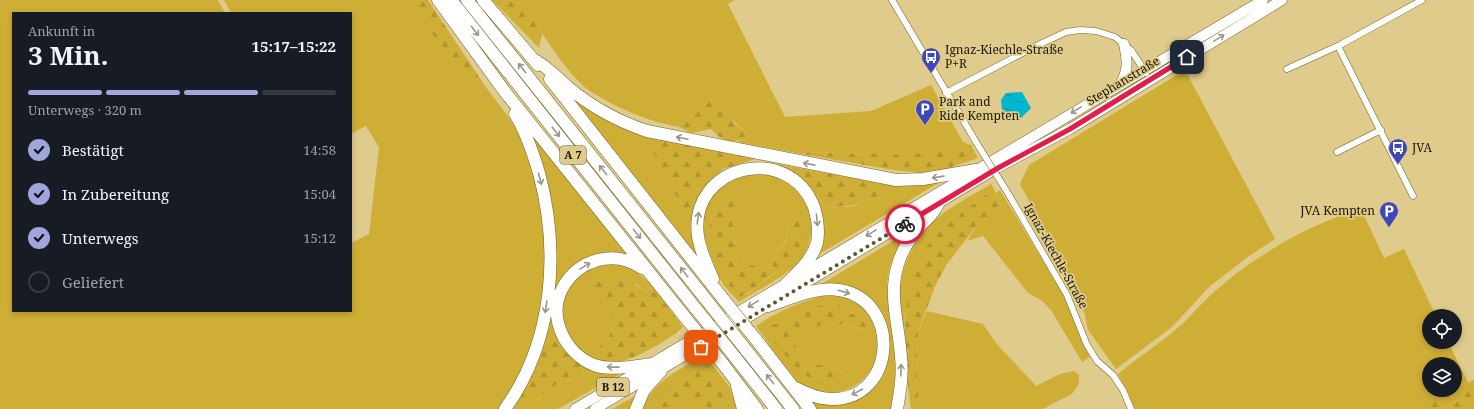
<!DOCTYPE html>
<html lang="de">
<meta charset="utf-8">
<style>
:root{--surface:#171b24;--page:#242831;--text:#f1f3f6;--muted:#9ea1a6;--line:#363941;--accent:#a0a6db}
body{margin:0;font-family:"Noto Serif",serif;background:var(--page);color:var(--text);height:100vh;display:flex;flex-direction:column;font-size:15px;white-space:nowrap}
*{box-sizing:border-box;margin:0}
p{font-size:13px;color:var(--muted)}
.icon{flex:none;width:22px;height:22px;fill:none;stroke:currentColor;stroke-width:2;stroke-linecap:round;stroke-linejoin:round}
.map{position:relative;flex:1;overflow:hidden}
.sheet{position:absolute;left:12px;top:12px;width:340px;height:300px;display:flex;flex-direction:column;background:var(--surface);border-radius:0px;box-shadow:0 2px 6px #0003}
.sheet>*{flex:none}
.fabs{position:absolute;left:1422px;top:309px;display:grid;gap:8px}
.fabs a{display:grid;place-items:center;width:40px;height:40px;border-radius:50%;background:var(--surface);box-shadow:0 2px 6px #0003;font-size:20px}
.pin{position:absolute;display:grid;place-items:center;width:34px;height:34px;color:#fff;margin:-17px;border-radius:8px;box-shadow:0 2px 6px #0006}
.courier{position:absolute;display:grid;place-items:center;width:40px;height:40px;margin:-20px;border:3px solid #e11d48;border-radius:50%;background:#fff;color:#222;box-shadow:0 1px 5px #0007}
.headline em{font-style:normal;font-weight:700}
.headline div{display:flex;flex-direction:column-reverse}
.headline{display:flex;align-items:center;justify-content:space-between;height:68px;padding:0 16px}
h1{font-size:26px;font-weight:700;line-height:30px}
.bar{display:grid;grid-template-columns:repeat(4,1fr);gap:6px 4px;align-content:center;height:48px;padding:0 16px}
.bar i{height:5px;border-radius:3px;background:var(--line)}
.bar .active{background:var(--accent)}
.bar p{grid-column:span 4}
ol{padding:0 16px;list-style:none}
li{display:flex;align-items:center;gap:12px;height:44px}
li p{margin-inline-start:auto}
li .icon{padding:4px;border-radius:50%;background:var(--accent);color:#111;stroke-width:4}
li:last-child{color:var(--muted)}
li i{width:22px;height:22px;border:2px solid var(--line);border-radius:50%}
.map>svg:first-child{display:block}
</style>
<div class="map">
<svg width="1474" height="409" viewBox="0 0 1474 409">
<defs>
<pattern id="forest-firs" width="22" height="20" patternUnits="userSpaceOnUse"><rect width="22" height="20" fill="#cfae36"/><path d="M5 1l3.5 6h-7zM16 11l3.5 6h-7z" fill="#b1952e"/></pattern>
<pattern id="water-ripples" width="26" height="14" patternUnits="userSpaceOnUse"><rect width="26" height="14" fill="#02b6d0"/><path d="M2 4q2-2 4 0t4 0M15 11q2-2 4 0t4 0" fill="none" stroke="#0393a6"/></pattern>
</defs>
<rect width="100%" height="100%" fill="#dfcb8c"/>
<path fill="#cfae36" fill-rule="evenodd" d="M 0,0 L 218,0 L 225,13 L 13,13 L 13,311 L 351,311 L 351,243 L 369,234 L 379,147 L 366,126 L 351,134 L 351,13 L 231,13 L 224,0 L 407,0 L 474,91 L 480,93 L 485,86 L 515,126 L 531,162 L 541,201 L 547,261 L 540,314 L 533,340 L 521,372 L 499,409 L 0,409 Z
M 517,0 L 735,0 L 728,4 L 785,117 L 871,111 L 931,85 L 963,142 L 971,145 C 918,159 861,153 807,152 L 802,154 L 737,142 L 750,136 C 735,124 726,111 712,99 L 679,127 C 652,122 629,113 605,100 C 599,96 592,93 587,89 C 558,64 542,28 517,0 Z
M 1185,70 L 1275,239 L 1249,256 L 1209,287 L 1172,327 L 1116,369 L 1088,330 L 1085,315 L 1076,290 L 1020,184 L 1029,165 Z
M 570,96 L 614,124 L 654,138 L 651,146 L 660,164 L 664,178 L 682,203 L 687,221 L 697,188 L 703,189 C 689,216 689,230 697,259 Z
M 525,125 L 628,255 C 586,247 573,264 553,297 C 562,232 550,184 525,125 Z
M 751,172 C 765,174 780,176 792,185 C 814,202 818,239 800,260 C 784,278 759,289 739,302 C 734,296 727,290 723,284 C 719,278 716,270 714,264 C 702,237 696,209 720,186 C 727,180 742,176 751,172 ZM 726,200 L 743,200 L 735,214 L 733,230 L 737,249 L 743,261 L 763,270 L 772,267 L 776,252 C 789,242 789,232 789,217 L 798,260 L 772,275 L 749,293 L 738,298 C 724,280 705,244 711,220 C 713,212 721,205 726,200 Z
M 874,182 L 895,186 L 940,182 L 816,256 L 820,210 L 814,193 L 826,208 L 855,206 L 861,201 L 886,197 L 886,191 Z
M 991,184 L 994,189 L 974,203 L 919,257 L 905,316 L 904,343 C 897,301 895,267 924,233 C 928,228 931,222 936,219 C 952,205 973,195 991,184 Z
M 1000,190 L 1064,296 L 1084,346 L 1090,357 L 1082,362 L 1051,310 L 1041,300 L 1028,293 L 983,236 L 967,241 L 978,224 L 1001,205 L 996,193 Z
M 1361,209 L 1384,258 L 1404,249 L 1436,316 L 1429,316 L 1429,342 L 1448,342 L 1468,382 L 1455,387 L 1455,364 L 1429,364 L 1429,390 L 1448,390 L 1422,401 L 1421,409 L 1135,409 L 1118,374 C 1136,359 1156,346 1174,331 C 1189,319 1201,303 1215,291 C 1258,254 1307,225 1361,209 Z
M 908,232 C 871,282 894,307 897,360 C 898,376 894,393 891,409 L 816,409 L 810,401 C 820,404 830,406 840,404 C 867,400 890,371 889,344 C 888,333 881,320 877,309 L 820,285 Z
M 615,263 L 630,267 L 650,283 L 647,292 L 636,284 L 605,302 L 614,320 L 608,340 L 600,345 L 617,362 C 605,364 595,360 585,353 C 581,351 575,348 572,344 C 570,341 569,336 567,333 C 550,296 578,265 615,263 Z
M 822,296 C 827,296 835,295 840,296 C 895,308 890,390 829,393 C 818,393 803,388 795,380 C 782,366 768,342 756,326 C 777,312 797,303 822,296 ZM 851,312 L 863,330 L 847,325 L 830,323 L 801,331 L 793,342 L 807,360 L 816,366 L 830,366 L 848,375 L 831,384 L 764,329 Z
M 927,311 L 983,324 L 996,343 L 1036,386 L 1060,374 L 1074,371 L 1079,375 L 1079,384 L 1072,394 L 1043,409 L 920,409 L 917,386 L 918,332 Z
M 705,355 L 729,386 L 738,409 L 730,409 L 727,395 L 652,402 L 649,409 L 642,409 C 656,378 678,371 705,355 Z
M 584,367 C 596,373 609,374 622,373 L 558,409 L 511,409 L 515,404 L 523,399 L 531,402 L 562,381 L 583,380 Z
M 635,396 L 630,409 L 612,409 Z
M 690,400 L 700,400 L 708,409 L 672,409 Z"/>
<path fill="url(#forest-firs)" d="M 407,0 L 428,0 L 485,86 L 480,93 L 474,91 Z
M 492,0 L 517,0 L 532,17 L 542,34 L 539,48 Z
M 712,99 L 728,112 L 734,123 L 750,136 C 734,144 724,144 711,129 L 691,133 L 679,127 Z
M 654,138 L 755,159 L 723,169 L 703,189 L 697,188 L 687,222 L 682,203 L 663,178 L 660,164 L 650,146 Z
M 971,145 L 978,158 L 940,171 L 921,173 L 893,170 L 802,154 L 807,152 C 861,153 918,159 971,145 Z
M 777,164 L 874,182 L 886,191 L 886,197 L 861,201 L 855,205 L 826,208 C 808,185 804,176 777,164 Z
M 994,189 L 1001,205 L 978,224 L 947,264 L 936,284 L 918,332 L 917,386 L 920,409 L 911,409 C 905,363 900,322 913,276 C 915,270 916,262 920,256 C 938,229 967,208 994,189 Z
M 733,194 L 743,200 L 735,214 L 733,230 L 737,249 L 743,261 L 763,270 L 772,267 L 776,252 C 790,242 789,233 788,217 L 804,215 C 806,229 808,247 798,260 C 792,268 779,270 771,275 C 760,284 752,292 738,298 C 723,279 705,246 711,220 C 713,210 726,200 733,194 Z
M 604,278 C 623,279 631,281 647,292 L 650,283 L 683,327 C 672,338 633,361 617,362 C 612,363 602,358 597,356 L 600,345 L 608,340 L 614,320 L 605,302 L 592,299 L 593,283 Z
M 553,297 C 552,328 554,349 584,367 L 583,380 L 562,381 L 531,402 L 523,399 L 515,404 Z
M 836,304 L 866,322 L 864,330 L 847,325 L 830,323 L 801,331 L 793,342 L 807,360 L 816,365 L 830,366 L 848,375 C 843,378 837,382 831,384 C 808,389 777,345 764,329 L 811,307 Z
M 706,362 L 727,395 L 730,409 L 708,409 L 700,400 L 690,400 L 672,409 L 649,409 C 658,386 686,375 706,362 Z
M 1474,380 L 1474,409 L 1421,409 L 1422,401 L 1448,390 L 1455,390 L 1455,387 Z"/>
<path fill="url(#water-ripples)" d="M 1022,92 L 1031,108 L 1022,117 L 1014,120 L 1002,110 L 1001,100 L 1006,93 Z"/>
<g fill="none" stroke-linecap="round" stroke-linejoin="round">
<defs>
<path id="minor" d="M 892,0 L 976,142
M 1338,46 L 1413,196
M 1287,69 L 1340,45 L 1422,0
M 946,93 L 1036,46 L 1066,32 L 1080,30 L 1096,31 L 1115,37 L 1131,50 L 1146,73
M 1337,152 L 1381,130
M 1009,195 L 1067,295 L 1087,345 L 1097,361 L 1113,375 L 1123,390 L 1131,409"/>
<path id="primary" d="M 1121,83 C 1129,68 1127,59 1124,44
M 575,409 L 1263,0
M 595,409 L 997,168 L 1070,129 L 1282,0"/>
<path id="motorway" d="M 438,0 L 505,92 L 684,316
M 451,0 L 696,309
M 467,0 L 708,302
M 483,0 L 538,65
M 533,59 C 547,66 557,78 569,88 C 593,108 617,121 647,131 L 896,180 L 923,179 L 976,170
M 550,79 L 720,295
M 642,268 C 614,249 578,259 562,289 C 547,318 566,354 594,365 C 611,371 634,366 652,364
M 713,279 C 707,265 700,251 698,236 C 688,165 788,141 814,207 C 817,217 819,232 817,243 C 812,260 798,272 786,284
M 768,306 C 790,299 816,286 839,290 C 903,300 896,401 831,399 C 817,399 805,392 793,387
M 758,342 L 810,409
M 746,350 L 793,409
M 735,357 L 776,409
M 723,364 L 757,409
M 737,386 L 743,409
M 505,409 C 554,341 560,251 539,173 C 533,153 526,131 515,114
M 636,409 L 644,390 L 661,371
M 897,409 C 900,392 903,375 901,357 C 899,325 888,295 898,264 C 903,247 912,235 923,223 C 930,216 934,213 938,204"/>
</defs>
<use href="#minor" stroke="#746224" stroke-width="7"/>
<use href="#primary" stroke="#746224" stroke-width="11"/>
<use href="#motorway" stroke="#746224" stroke-width="13"/>
<use href="#minor" stroke="#fff" stroke-width="6"/>
<use href="#primary" stroke="#fff" stroke-width="10"/>
<use href="#motorway" stroke="#fff" stroke-width="12"/>
<defs>
<path id="minor-bridge" d="M 976,142 L 1009,195"/>
<path id="motorway-bridge" d="M 720,295 L 758,342
M 708,302 L 746,350
M 696,309 L 735,357
M 684,316 L 723,364"/>
</defs>
<use href="#minor-bridge" stroke="#746224" stroke-width="7" stroke-linecap="butt"/>
<use href="#motorway-bridge" stroke="#746224" stroke-width="13" stroke-linecap="butt"/>
<use href="#minor-bridge" stroke="#fff" stroke-width="6"/>
<use href="#motorway-bridge" stroke="#fff" stroke-width="12"/>
</g>
<defs><path id="oneway-shaft" d="M-6 0H5M1.5-3L5.5 0L1.5 3" fill="none" stroke-width="1.6" stroke-linecap="round" stroke-linejoin="round"/></defs>
<g stroke="#99968c">
<use href="#oneway-shaft" transform="translate(475 31) rotate(52)"/>
<use href="#oneway-shaft" transform="translate(1219 38) rotate(-31)"/>
<use href="#oneway-shaft" transform="translate(522 68) rotate(-128)"/>
<use href="#oneway-shaft" transform="translate(1076 110) rotate(149)"/>
<use href="#oneway-shaft" transform="translate(556 132) rotate(52)"/>
<use href="#oneway-shaft" transform="translate(682 138) rotate(-168)"/>
<use href="#oneway-shaft" transform="translate(809 164) rotate(-169)"/>
<use href="#oneway-shaft" transform="translate(603 170) rotate(-128)"/>
<use href="#oneway-shaft" transform="translate(938 177) rotate(172)"/>
<use href="#oneway-shaft" transform="translate(540 179) rotate(75)"/>
<use href="#oneway-shaft" transform="translate(698 218) rotate(-82)"/>
<use href="#oneway-shaft" transform="translate(817 220) rotate(84)"/>
<use href="#oneway-shaft" transform="translate(871 233) rotate(149)"/>
<use href="#oneway-shaft" transform="translate(637 234) rotate(52)"/>
<use href="#oneway-shaft" transform="translate(585 266) rotate(-32)"/>
<use href="#oneway-shaft" transform="translate(684 272) rotate(-128)"/>
<use href="#oneway-shaft" transform="translate(844 292) rotate(16)"/>
<use href="#oneway-shaft" transform="translate(753 304) rotate(149)"/>
<use href="#oneway-shaft" transform="translate(546 307) rotate(99)"/>
<use href="#oneway-shaft" transform="translate(613 367) rotate(-179)"/>
<use href="#oneway-shaft" transform="translate(901 370) rotate(-88)"/>
<use href="#oneway-shaft" transform="translate(770 379) rotate(-128)"/>
<use href="#oneway-shaft" transform="translate(857 392) rotate(152)"/>
</g>
<g fill="none" stroke-linecap="round" stroke-linejoin="round">
<path stroke="#615531" stroke-width="4" stroke-dasharray="0 7.2" d="M 701,347 L 905,224"/>
<path stroke="#e11d48" stroke-width="5" d="M 905,224 L 998,168 L 1070,129 L 1187,57"/>
</g>
<defs>
<symbol id="bus-pin" viewBox="-11 -11 22 30"><path d="M0 17L-7.5 6A9.5 9.5 0 1 1 7.5 6Z" fill="#3d47bb" stroke="#dfcb8c"/><path d="M-5-6H5V4H4V6H2V4H-2V6H-4V4H-5ZM-3.5-4V0h7V-4ZM-3.5 1.2v1.5H-2V1.2ZM2 1.2v1.5H3.5V1.2Z" fill="#fff"/></symbol>
<symbol id="parking-pin" viewBox="-11 -11 22 30"><path d="M0 17L-7.5 6A9.5 9.5 0 1 1 7.5 6Z" fill="#3d47bb" stroke="#dfcb8c"/><path d="M-3.5-5.5H1a3.5 3.5 0 0 1 0 7H-1V5.5H-3.5ZM-1-3.4V-.6H.8a1.4 1.4 0 0 0 0-2.8Z" fill="#fff"/></symbol>
</defs>
<g fill-rule="evenodd">
<use href="#bus-pin" x="920" y="46" width="22" height="30"/>
<use href="#parking-pin" x="914" y="98" width="22" height="30"/>
<use href="#bus-pin" x="1387" y="137" width="22" height="30"/>
<use href="#parking-pin" x="1378" y="200" width="22" height="30"/>
</g>
<g text-anchor="middle" stroke-width="3.5" stroke-linejoin="round" paint-order="stroke">
<g fill="#dfcb8c" stroke="#574c2a" stroke-width="1">
<rect x="560" y="146" width="26" height="18" rx="3"/>
<rect x="597" y="378" width="32" height="18" rx="3"/>
</g>
<g font-size="11" font-weight="bold" fill="#1d1600">
<text x="573" y="159">A 7</text>
<text x="613" y="391">B 12</text>
</g>
<g font-size="12" fill="#1d1600" stroke="#dfcb8c" text-anchor="start">
<text x="945" y="54">Ignaz-Kiechle-Straße<tspan x="945" dy="14">P+R</tspan></text>
<text x="939" y="106">Park and<tspan x="939" dy="14">Ride Kempten</tspan></text>
<text x="1412" y="152">JVA</text>
<text x="1375" y="215" text-anchor="end">JVA Kempten</text>
</g>
<g font-size="12" fill="#1d1600" stroke="#dfcb8c">
<text transform="translate(1123 81) rotate(-31)" y="4">Stephanstraße</text>
<text transform="translate(1056 256) rotate(61)" y="4">Ignaz-Kiechle-Straße</text>
</g>
</g>
</svg>
<div class="fabs">
<a><svg class="icon" aria-label="locate" viewBox="0 0 24 24"><circle cx="12" cy="12" r="6"/><path d="M12 2v4M12 18v4M2 12h4M18 12h4"/></svg></a>
<a><svg class="icon" aria-label="layers" viewBox="0 0 24 24"><path d="M12 4l9 5-9 5-9-5zM3 14l9 5 9-5"/></svg></a>
</div>
<div class="pin" style="left:701px;top:347px;background:#ea580c"><svg class="icon" aria-label="bag" viewBox="0 0 24 24"><path d="M5 8h14l-1 12H6zM9 8a3 3 0 0 1 6 0"/></svg></div>
<div class="pin" style="left:1187px;top:57px;background:#1f2937"><svg class="icon" aria-label="home" viewBox="0 0 24 24"><path d="M3 11l9-7 9 7M6 9v11h12V9"/></svg></div>
<div class="courier" style="left:905px;top:224px"><svg class="icon" aria-label="bike" viewBox="0 0 24 24"><circle cx="6" cy="16" r="4"/><circle cx="18" cy="16" r="4"/><path d="M6 16l4-8h5l3 8M10 8l3 8H6M13 5h3"/></svg></div>
<section class="sheet">
<div class="headline"><div><h1>3 Min.</h1><p>Ankunft in</p></div><em>15:17–15:22</em></div>
<div class="bar"><i class="active"></i><i class="active"></i><i class="active"></i><i></i><p>Unterwegs · 320 m</p></div>
<ol>
<li><svg class="icon" aria-label="check" viewBox="0 0 24 24"><path d="M5 12l5 5 9-10"/></svg>Bestätigt<p>14:58</p></li>
<li><svg class="icon" aria-label="check" viewBox="0 0 24 24"><path d="M5 12l5 5 9-10"/></svg>In Zubereitung<p>15:04</p></li>
<li><svg class="icon" aria-label="check" viewBox="0 0 24 24"><path d="M5 12l5 5 9-10"/></svg>Unterwegs<p>15:12</p></li>
<li><i></i>Geliefert</li>
</ol>
</section>
</div>
